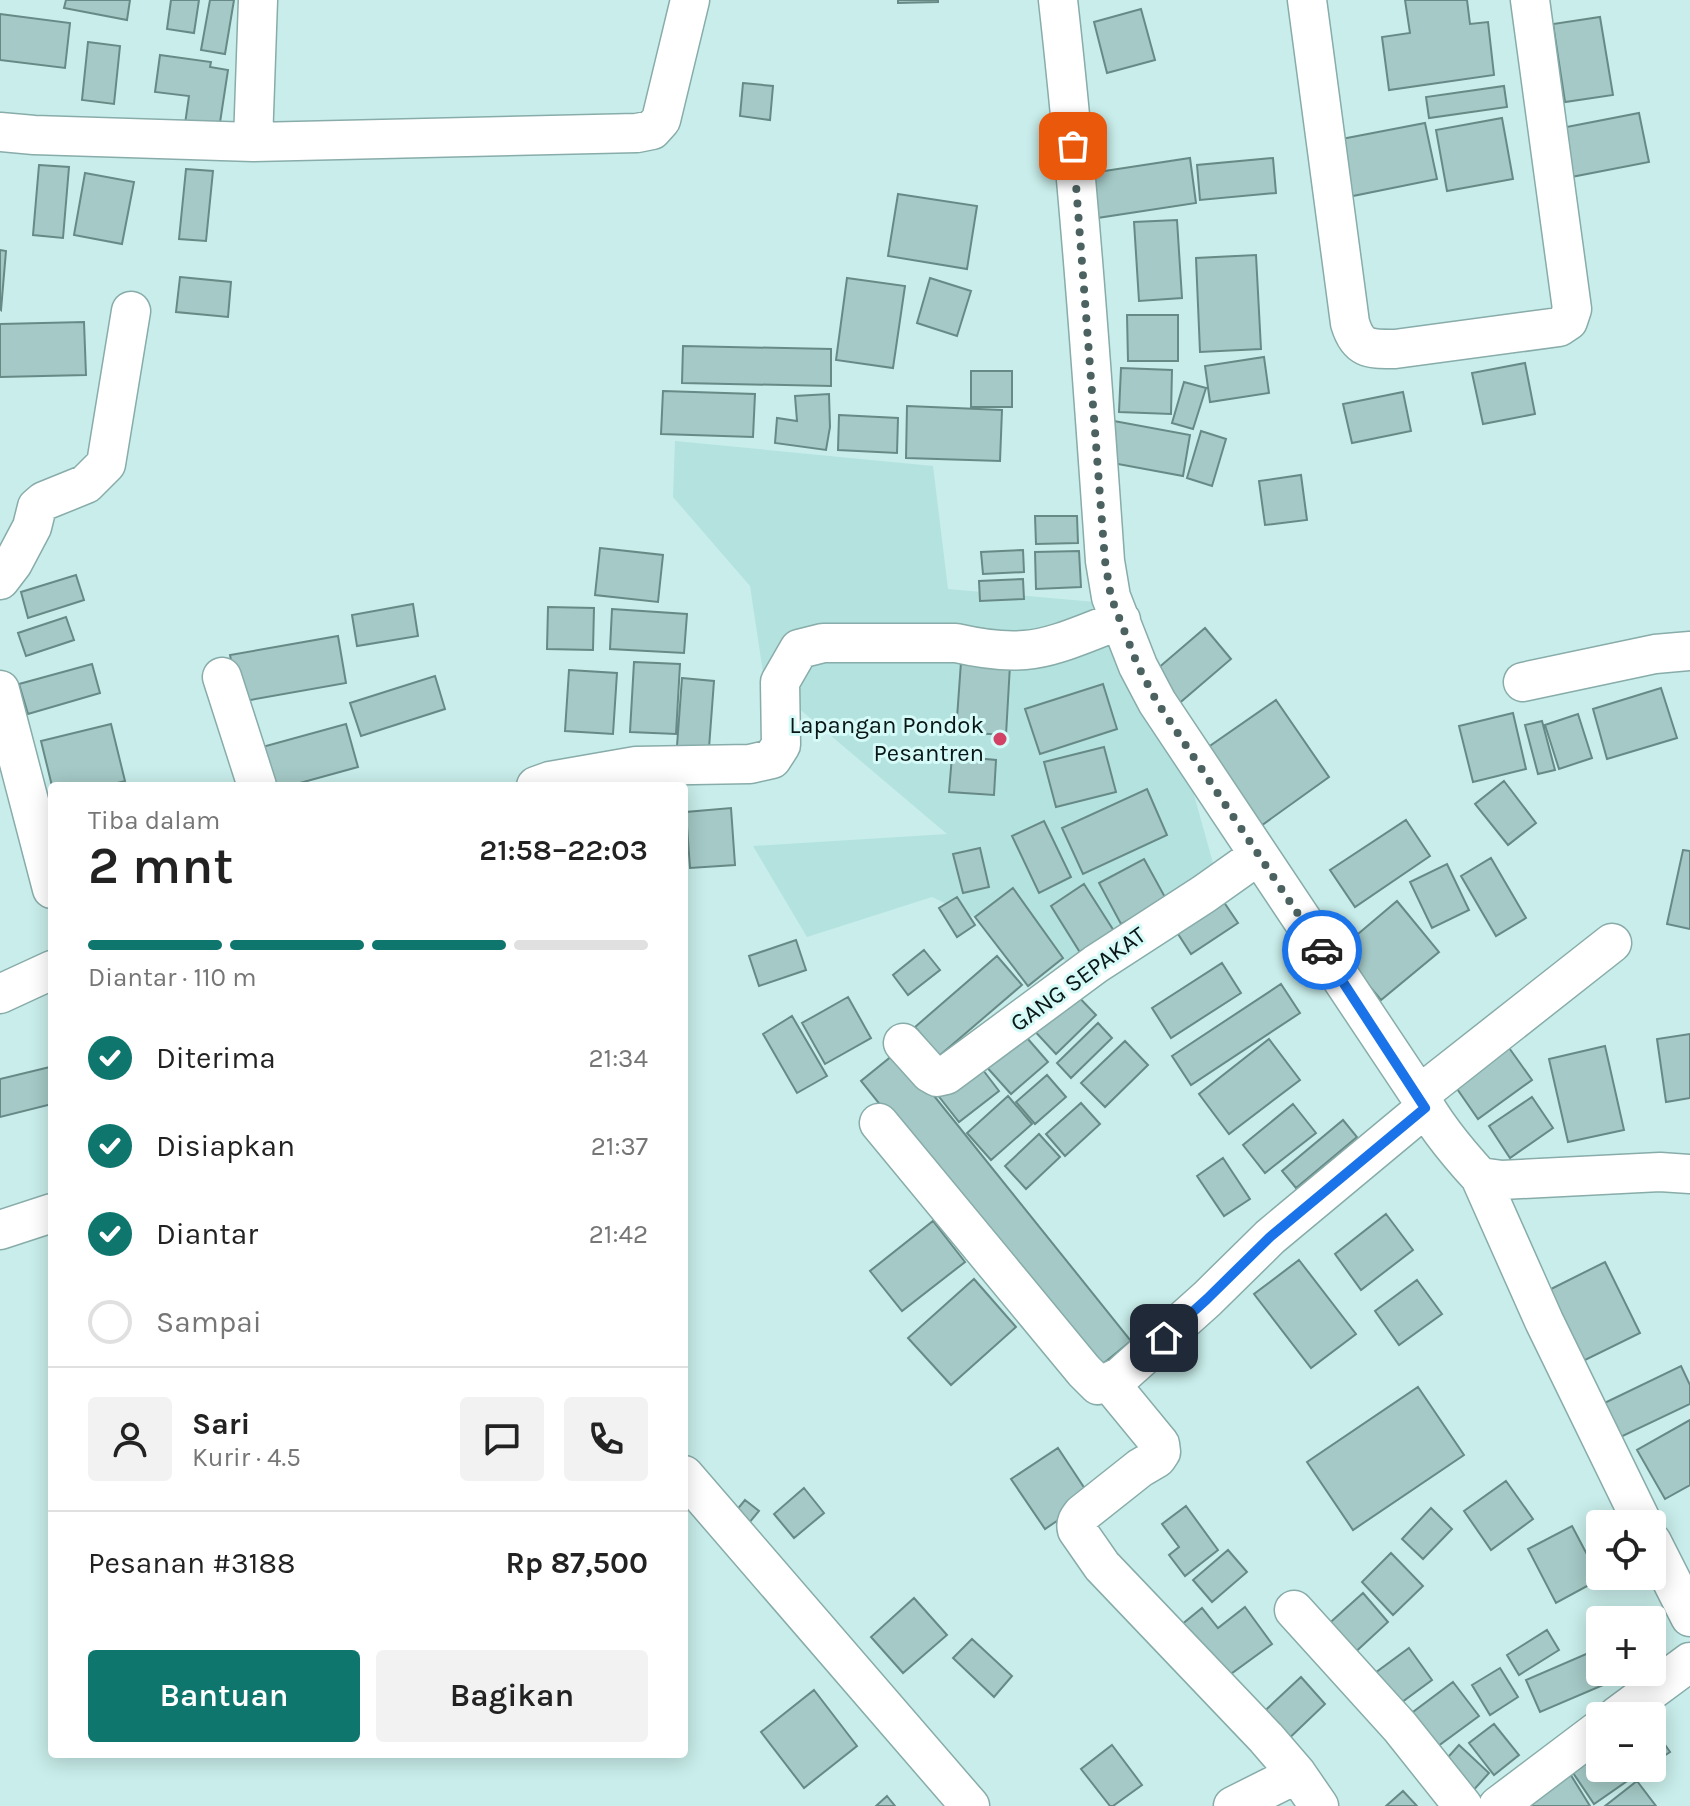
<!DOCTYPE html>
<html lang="id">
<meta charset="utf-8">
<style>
:root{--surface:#fff;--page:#f2f2f2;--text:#222;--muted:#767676;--line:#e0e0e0;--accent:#0f766e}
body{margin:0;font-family:Karla,sans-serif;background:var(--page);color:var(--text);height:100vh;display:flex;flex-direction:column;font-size:30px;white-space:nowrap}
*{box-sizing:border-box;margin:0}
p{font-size:26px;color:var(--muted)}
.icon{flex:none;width:44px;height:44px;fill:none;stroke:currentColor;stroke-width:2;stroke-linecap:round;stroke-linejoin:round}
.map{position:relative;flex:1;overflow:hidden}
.sheet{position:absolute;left:48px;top:782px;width:640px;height:976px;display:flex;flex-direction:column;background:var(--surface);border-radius:8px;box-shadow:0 4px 20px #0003}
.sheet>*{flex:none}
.controls{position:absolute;left:1586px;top:1510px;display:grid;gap:16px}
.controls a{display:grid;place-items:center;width:80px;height:80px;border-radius:8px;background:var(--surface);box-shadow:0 4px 20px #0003;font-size:40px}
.pin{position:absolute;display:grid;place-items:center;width:68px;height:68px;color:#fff;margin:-34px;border-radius:16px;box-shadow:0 4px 12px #0006}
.courier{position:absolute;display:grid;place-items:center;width:80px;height:80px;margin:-40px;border:6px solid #1a73e8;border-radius:50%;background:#fff;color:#222;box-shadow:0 2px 10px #0007}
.headline em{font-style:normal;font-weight:600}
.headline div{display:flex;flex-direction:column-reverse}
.headline{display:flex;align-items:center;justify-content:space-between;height:136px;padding:0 40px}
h1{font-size:52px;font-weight:600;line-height:60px}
.bar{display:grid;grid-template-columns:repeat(4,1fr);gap:12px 8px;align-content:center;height:96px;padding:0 40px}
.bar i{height:10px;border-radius:6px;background:var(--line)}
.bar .on{background:var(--accent)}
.bar p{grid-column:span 4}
.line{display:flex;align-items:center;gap:20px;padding:0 40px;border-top:2px solid var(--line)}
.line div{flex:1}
.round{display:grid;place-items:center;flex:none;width:84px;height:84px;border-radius:8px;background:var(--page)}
ol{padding:0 40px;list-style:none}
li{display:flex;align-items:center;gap:24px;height:88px}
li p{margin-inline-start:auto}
li .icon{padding:8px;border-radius:50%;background:var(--accent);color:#fff;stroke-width:4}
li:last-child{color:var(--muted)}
li i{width:44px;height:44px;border:4px solid var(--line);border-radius:50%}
.cta{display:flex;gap:16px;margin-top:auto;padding:16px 40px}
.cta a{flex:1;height:92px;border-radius:8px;background:var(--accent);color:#fff;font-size:32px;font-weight:600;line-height:92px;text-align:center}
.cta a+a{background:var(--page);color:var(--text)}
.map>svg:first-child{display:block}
</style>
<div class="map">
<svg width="1690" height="1806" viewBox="0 0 1690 1806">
<rect width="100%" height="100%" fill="#c8edea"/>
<path fill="#b3e2df" d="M 675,441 L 933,466 L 948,589 L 1095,602 L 1191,784 L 1218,881 L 1076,966 L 932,897 L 807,937 L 753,846 L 947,834 L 764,679 L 750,586 L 673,497 Z"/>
<path fill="#a4c9c6" stroke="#678a87" stroke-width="2" d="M 66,0 L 130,0 L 127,20 L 64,8 Z
M 171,0 L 199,0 L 194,33 L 167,29 Z
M 210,0 L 234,0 L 225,54 L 201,50 Z
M 898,0 L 938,0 L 938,2 L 898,3 Z
M 1405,0 L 1467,0 L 1470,24 L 1488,22 L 1494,75 L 1389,90 L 1382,37 L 1410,33 Z
M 1141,9 L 1155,60 L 1107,73 L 1094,22 Z
M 0,14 L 70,23 L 65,68 L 0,60 Z
M 1600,17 L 1613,95 L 1565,102 L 1553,24 Z
M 88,42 L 120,46 L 114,104 L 82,100 Z
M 160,55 L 211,62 L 210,67 L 228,70 L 219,129 L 185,124 L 189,96 L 155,92 Z
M 743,83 L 773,86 L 770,120 L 740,116 Z
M 1504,86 L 1507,107 L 1429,118 L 1426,97 Z
M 1639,113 L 1649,162 L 1561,179 L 1551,130 Z
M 1502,118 L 1513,179 L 1447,191 L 1436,130 Z
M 1425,123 L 1437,179 L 1343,198 L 1331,141 Z
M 1190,158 L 1196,203 L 1084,220 L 1078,175 Z
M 1273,158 L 1276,193 L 1200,200 L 1197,165 Z
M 39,165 L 69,167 L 63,238 L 33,235 Z
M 186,169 L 213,171 L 206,241 L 179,239 Z
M 85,173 L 134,182 L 122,244 L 74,235 Z
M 898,194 L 977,206 L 967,269 L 888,256 Z
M 1177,220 L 1182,298 L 1139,301 L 1134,222 Z
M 0,250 L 6,251 L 1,310 L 0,309 Z
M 1256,255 L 1261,349 L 1200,352 L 1196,258 Z
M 180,277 L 231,282 L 228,317 L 176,312 Z
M 847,278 L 905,286 L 893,368 L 836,360 Z
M 930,278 L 971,291 L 957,336 L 917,323 Z
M 1127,315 L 1178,315 L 1178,361 L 1128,361 Z
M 84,322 L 86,375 L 0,377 L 0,324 Z
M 683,346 L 831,349 L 831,386 L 682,383 Z
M 1264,357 L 1269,393 L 1210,402 L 1205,366 Z
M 1525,363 L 1535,414 L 1483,424 L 1472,373 Z
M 1121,368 L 1172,370 L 1171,414 L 1119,412 Z
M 971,371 L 1012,371 L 1012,407 L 971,407 Z
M 1184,382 L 1206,388 L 1193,429 L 1172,423 Z
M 663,391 L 755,394 L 753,437 L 661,434 Z
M 1403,392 L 1411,431 L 1352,443 L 1343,404 Z
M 829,394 L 830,427 L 826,450 L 775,443 L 777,418 L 797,421 L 795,396 Z
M 907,406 L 1002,410 L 1000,461 L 906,458 Z
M 839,415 L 898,418 L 897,453 L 838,450 Z
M 1114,421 L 1190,435 L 1183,476 L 1107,462 Z
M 1201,431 L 1226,439 L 1212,486 L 1187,478 Z
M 1301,475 L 1307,520 L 1265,525 L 1259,481 Z
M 1035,516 L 1077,516 L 1078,543 L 1036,544 Z
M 600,548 L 663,555 L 658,602 L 595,595 Z
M 1023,550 L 1024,572 L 983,574 L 981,552 Z
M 1079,551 L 1081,587 L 1036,589 L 1035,552 Z
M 76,575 L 84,600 L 28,618 L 21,592 Z
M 1023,579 L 1024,599 L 980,601 L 979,581 Z
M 413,604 L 418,636 L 357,646 L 352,615 Z
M 548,607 L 594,608 L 593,650 L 547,649 Z
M 612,609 L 687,614 L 684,653 L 610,649 Z
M 66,617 L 74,640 L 26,656 L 18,633 Z
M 1205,628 L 1231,659 L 1176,706 L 1150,675 Z
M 338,636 L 346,683 L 239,702 L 230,655 Z
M 634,662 L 680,664 L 676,734 L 630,732 Z
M 961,662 L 1010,665 L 1006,735 L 956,732 Z
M 92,664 L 100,693 L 28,714 L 19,684 Z
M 569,670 L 617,673 L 613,734 L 565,731 Z
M 435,676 L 445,709 L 361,736 L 350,703 Z
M 682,678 L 714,681 L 709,748 L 677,746 Z
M 1103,684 L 1117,729 L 1040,754 L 1025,709 Z
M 1661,688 L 1677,738 L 1607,759 L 1593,709 Z
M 1276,700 L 1329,777 L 1258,828 L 1204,750 Z
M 1513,713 L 1526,769 L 1473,782 L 1459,726 Z
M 1578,714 L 1592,758 L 1559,769 L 1545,725 Z
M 1542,721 L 1555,770 L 1538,774 L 1525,725 Z
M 111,724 L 125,781 L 106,786 L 52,786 L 41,741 Z
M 346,724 L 358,767 L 289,786 L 266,786 L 255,749 Z
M 1104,747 L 1116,792 L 1056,807 L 1044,762 Z
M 952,756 L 996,760 L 994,795 L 949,792 Z
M 1504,781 L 1536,823 L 1508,845 L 1475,804 Z
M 1147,789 L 1167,835 L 1083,874 L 1062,828 Z
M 731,808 L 735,865 L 690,868 L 686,812 Z
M 1406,820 L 1430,856 L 1355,907 L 1330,870 Z
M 1044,821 L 1071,877 L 1039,893 L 1012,836 Z
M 980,848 L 989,887 L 963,893 L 953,854 Z
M 1683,850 L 1690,851 L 1690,929 L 1667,924 Z
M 1491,858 L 1526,918 L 1496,936 L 1461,876 Z
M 1144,859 L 1166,899 L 1121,924 L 1099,883 Z
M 1447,864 L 1469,910 L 1432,928 L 1410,882 Z
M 1084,884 L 1114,931 L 1081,954 L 1051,906 Z
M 1013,888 L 1063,958 L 1028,986 L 975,917 Z
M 1215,889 L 1238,923 L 1191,954 L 1169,920 Z
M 957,897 L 975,925 L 957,937 L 939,908 Z
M 1397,901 L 1439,952 L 1381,1000 L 1339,950 Z
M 796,940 L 806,970 L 759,986 L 749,956 Z
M 924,950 L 940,970 L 908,995 L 893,975 Z
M 997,956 L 1022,985 L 939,1056 L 915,1027 Z
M 1222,963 L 1241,993 L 1171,1038 L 1152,1008 Z
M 1281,984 L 1300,1013 L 1191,1085 L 1172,1056 Z
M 1070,988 L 1096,1015 L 1056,1054 L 1030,1026 Z
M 848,997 L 871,1038 L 825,1064 L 802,1023 Z
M 792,1016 L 827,1076 L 797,1093 L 763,1034 Z
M 1098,1023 L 1112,1038 L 1071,1078 L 1057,1063 Z
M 1021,1031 L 1048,1062 L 1011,1094 L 984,1064 Z
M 1690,1034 L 1690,1098 L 1666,1102 L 1657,1039 Z
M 1269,1039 L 1300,1080 L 1229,1134 L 1199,1094 Z
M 1125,1041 L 1148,1065 L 1105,1107 L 1081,1083 Z
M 1507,1045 L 1532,1080 L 1478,1119 L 1453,1083 Z
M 1605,1046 L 1624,1130 L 1568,1142 L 1549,1059 Z
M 898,1051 L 1131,1341 L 1094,1371 L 861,1081 Z
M 973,1057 L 999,1091 L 959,1122 L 933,1089 Z
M 50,1067 L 52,1076 L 52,1104 L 0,1117 L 0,1079 Z
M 1047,1075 L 1066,1097 L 1035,1124 L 1016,1102 Z
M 1008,1096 L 1032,1124 L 991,1160 L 967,1133 Z
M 1532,1097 L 1553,1128 L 1510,1158 L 1489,1126 Z
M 1081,1103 L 1100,1124 L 1065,1156 L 1046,1134 Z
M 1293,1104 L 1316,1133 L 1265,1173 L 1243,1145 Z
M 1343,1120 L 1357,1137 L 1296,1188 L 1282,1171 Z
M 1039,1134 L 1060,1157 L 1026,1189 L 1005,1166 Z
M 1223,1158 L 1250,1199 L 1224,1216 L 1197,1176 Z
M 1386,1214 L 1413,1250 L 1361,1290 L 1335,1254 Z
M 933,1221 L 965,1262 L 902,1311 L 870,1271 Z
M 1299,1260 L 1356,1334 L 1311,1368 L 1254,1294 Z
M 1605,1262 L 1640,1333 L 1577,1364 L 1543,1293 Z
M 974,1279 L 1016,1327 L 951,1385 L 908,1338 Z
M 1417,1280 L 1442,1314 L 1399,1345 L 1375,1311 Z
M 1681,1366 L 1690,1385 L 1690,1404 L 1608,1443 L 1592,1409 Z
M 1418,1387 L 1464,1455 L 1353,1530 L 1307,1462 Z
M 1690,1420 L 1690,1485 L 1665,1499 L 1637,1450 Z
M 1058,1448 L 1091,1498 L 1045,1529 L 1011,1479 Z
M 1506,1481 L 1533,1519 L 1491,1550 L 1464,1511 Z
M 804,1488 L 824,1513 L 794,1538 L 774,1514 Z
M 745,1500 L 759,1511 L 744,1529 L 730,1518 Z
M 1186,1506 L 1218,1550 L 1185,1576 L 1169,1555 L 1179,1547 L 1162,1524 Z
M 1431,1508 L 1452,1529 L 1423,1559 L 1402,1539 Z
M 1572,1526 L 1600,1579 L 1556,1603 L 1528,1549 Z
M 1228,1550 L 1247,1572 L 1212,1602 L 1193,1580 Z
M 1391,1553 L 1423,1586 L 1393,1615 L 1362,1582 Z
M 1363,1593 L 1388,1622 L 1350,1657 L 1324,1628 Z
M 914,1598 L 947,1635 L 903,1673 L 871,1637 Z
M 1245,1607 L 1272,1644 L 1217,1684 L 1175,1630 L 1202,1608 L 1218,1628 Z
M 1547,1630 L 1559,1650 L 1519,1675 L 1507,1655 Z
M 972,1639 L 1012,1676 L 994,1697 L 953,1658 Z
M 1409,1648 L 1432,1680 L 1398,1705 L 1375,1673 Z
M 1600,1648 L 1600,1672 L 1628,1672 L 1629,1674 L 1540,1712 L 1526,1680 Z
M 1500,1668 L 1518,1697 L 1490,1715 L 1472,1685 Z
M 1301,1677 L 1325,1704 L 1280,1747 L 1255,1720 Z
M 1453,1682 L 1479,1716 L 1434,1749 L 1409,1715 Z
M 814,1690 L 857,1746 L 804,1788 L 761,1732 Z
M 1494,1724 L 1519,1755 L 1494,1775 L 1469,1743 Z
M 1652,1726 L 1670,1752 L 1652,1764 Z
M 1600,1737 L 1600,1768 L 1646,1768 L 1594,1804 L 1565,1761 Z
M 1112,1745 L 1142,1785 L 1113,1806 L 1110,1806 L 1081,1769 Z
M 1459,1745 L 1489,1773 L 1470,1794 L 1440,1766 Z
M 1564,1764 L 1590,1806 L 1520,1806 Z
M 1637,1781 L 1656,1806 L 1605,1806 Z
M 1403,1791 L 1417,1806 L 1386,1806 Z
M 887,1796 L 895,1806 L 876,1806 Z"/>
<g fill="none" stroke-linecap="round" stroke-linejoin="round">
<defs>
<path id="minor" d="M 1058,0 C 1079,186 1092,373 1105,561 L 1111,597 L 1138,666 L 1157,702 L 1419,1095 C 1434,1125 1458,1153 1480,1177 L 1502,1180 L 1660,1172 L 1690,1174
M 1307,0 L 1350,323 C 1358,350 1370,349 1395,349 L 1559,327 L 1568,321 L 1572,309 L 1530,0
M 0,132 L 34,135 L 253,142 L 258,0
M 253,142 L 637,133 L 652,130 L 661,120 L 690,0
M 0,580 L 13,563 L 32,527 L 37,507 L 44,501 L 86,484 L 106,464 L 131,311
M 222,677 L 257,786
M 1523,682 L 1655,654 L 1690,651
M 0,690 L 52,889
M 536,786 L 550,781 L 636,766 L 750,764 L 772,759 L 781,745 L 780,682 L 799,649 L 823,643 L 956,643 C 978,648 1002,652 1025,650 C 1056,648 1091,630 1121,620
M 0,994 L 52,970
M 903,1043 L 930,1073 L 937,1077 L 946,1075 L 1096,964 L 1204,894 L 1259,855
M 1419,1095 L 1612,943
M 879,1123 L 1084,1371 L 1098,1385 L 1109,1382 L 1121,1376 L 1207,1299 L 1270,1237 L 1425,1108
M 1480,1177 L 1544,1321 L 1643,1524
M 0,1230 L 52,1213
M 1109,1382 L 1160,1444 L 1161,1452 L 1157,1458 L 1140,1468 L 1082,1514 C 1078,1519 1075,1523 1077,1530 L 1102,1566 L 1266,1738 L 1297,1774 L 1319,1806
M 684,1475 L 970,1806
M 1652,1542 L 1690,1617
M 1294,1610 L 1400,1727 L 1463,1806
M 1617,1716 L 1690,1662
M 1233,1806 L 1297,1774
M 1498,1806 L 1600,1729"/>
</defs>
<use href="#minor" stroke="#88aca9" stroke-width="41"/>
<use href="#minor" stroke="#fff" stroke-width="38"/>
</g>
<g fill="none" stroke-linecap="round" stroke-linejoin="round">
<path stroke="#4c6260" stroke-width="8" stroke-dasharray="0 14.4" d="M 1073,146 L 1105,561 L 1111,597 L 1138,666 L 1157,702 L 1322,950"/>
<path stroke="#1a73e8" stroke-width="10" d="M 1164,1338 L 1207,1299 L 1270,1237 L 1425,1108 L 1322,950"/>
</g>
<circle fill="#d14264" stroke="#d5faf7" stroke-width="3" cx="1000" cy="739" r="8"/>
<g text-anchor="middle" stroke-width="6" stroke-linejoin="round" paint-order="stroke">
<g font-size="24" fill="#091716" stroke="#d5faf7" text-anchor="end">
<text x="984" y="733">Lapangan Pondok<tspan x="984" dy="28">Pesantren</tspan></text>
</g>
<g font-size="24" fill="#091716" stroke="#d5faf7">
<text transform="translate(1078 979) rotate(-36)" y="8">GANG SEPAKAT</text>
</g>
</g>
</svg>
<div class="controls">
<a><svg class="icon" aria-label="locate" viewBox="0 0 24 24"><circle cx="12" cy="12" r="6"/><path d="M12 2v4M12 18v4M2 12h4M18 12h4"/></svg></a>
<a>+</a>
<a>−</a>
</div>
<div class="pin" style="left:1073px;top:146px;background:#ea580c"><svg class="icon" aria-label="bag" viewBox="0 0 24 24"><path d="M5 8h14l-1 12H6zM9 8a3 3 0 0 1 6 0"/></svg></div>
<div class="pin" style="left:1164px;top:1338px;background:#1f2937"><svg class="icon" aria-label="home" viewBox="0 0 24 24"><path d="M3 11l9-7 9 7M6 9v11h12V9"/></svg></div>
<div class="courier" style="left:1322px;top:950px"><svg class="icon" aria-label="car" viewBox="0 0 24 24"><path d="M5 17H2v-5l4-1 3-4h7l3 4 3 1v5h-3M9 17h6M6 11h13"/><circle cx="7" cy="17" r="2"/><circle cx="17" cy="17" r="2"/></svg></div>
<section class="sheet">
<div class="headline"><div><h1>2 mnt</h1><p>Tiba dalam</p></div><em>21:58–22:03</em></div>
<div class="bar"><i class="on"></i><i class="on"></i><i class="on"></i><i></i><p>Diantar · 110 m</p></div>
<ol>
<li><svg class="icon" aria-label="check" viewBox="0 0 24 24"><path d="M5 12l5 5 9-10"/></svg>Diterima<p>21:34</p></li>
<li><svg class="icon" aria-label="check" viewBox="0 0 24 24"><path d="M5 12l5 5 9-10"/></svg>Disiapkan<p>21:37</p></li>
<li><svg class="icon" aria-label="check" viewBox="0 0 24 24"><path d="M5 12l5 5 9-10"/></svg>Diantar<p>21:42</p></li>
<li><i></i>Sampai</li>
</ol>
<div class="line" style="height:144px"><a class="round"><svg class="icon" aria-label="person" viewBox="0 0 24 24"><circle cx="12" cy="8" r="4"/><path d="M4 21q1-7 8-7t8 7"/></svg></a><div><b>Sari</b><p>Kurir · 4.5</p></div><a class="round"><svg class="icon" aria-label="chat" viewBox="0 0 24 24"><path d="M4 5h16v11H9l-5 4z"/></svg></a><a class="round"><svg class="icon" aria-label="phone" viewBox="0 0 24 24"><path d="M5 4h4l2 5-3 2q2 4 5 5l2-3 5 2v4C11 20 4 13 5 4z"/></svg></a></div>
<div class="line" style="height:104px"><div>Pesanan #3188</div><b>Rp 87,500</b></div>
<div class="cta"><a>Bantuan</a><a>Bagikan</a></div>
</section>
</div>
